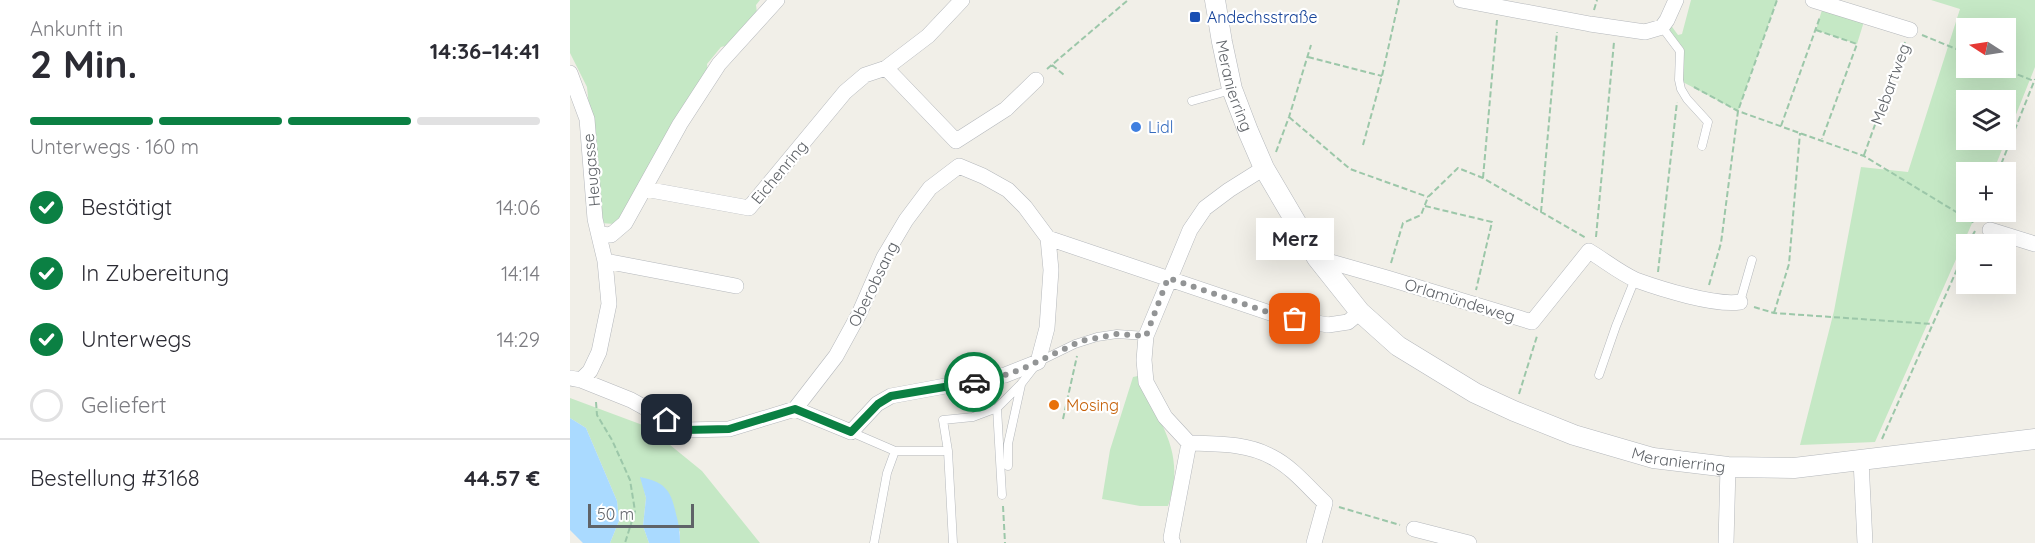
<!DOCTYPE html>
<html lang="de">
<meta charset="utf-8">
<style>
:root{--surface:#fff;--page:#f2f2f3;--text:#2b2b33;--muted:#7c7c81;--line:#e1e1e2;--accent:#0b8043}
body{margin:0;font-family:Quicksand,sans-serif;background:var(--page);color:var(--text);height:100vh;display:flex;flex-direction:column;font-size:22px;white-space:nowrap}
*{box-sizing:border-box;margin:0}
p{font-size:20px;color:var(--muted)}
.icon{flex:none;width:33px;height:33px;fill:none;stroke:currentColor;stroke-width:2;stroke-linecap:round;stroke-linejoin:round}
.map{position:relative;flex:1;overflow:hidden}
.details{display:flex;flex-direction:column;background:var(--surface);width:570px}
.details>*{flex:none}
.needle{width:39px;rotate:282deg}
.fabs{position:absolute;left:1386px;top:18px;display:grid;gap:12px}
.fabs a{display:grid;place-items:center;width:60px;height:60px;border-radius:0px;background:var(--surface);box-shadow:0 6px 24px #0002;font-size:30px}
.scale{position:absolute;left:18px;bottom:15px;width:106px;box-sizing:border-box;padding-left:6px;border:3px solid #5f6368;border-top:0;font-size:16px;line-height:21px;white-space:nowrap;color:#5f6368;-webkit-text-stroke:4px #fff;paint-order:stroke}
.pin{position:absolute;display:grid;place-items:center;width:51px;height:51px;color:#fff;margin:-26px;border-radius:12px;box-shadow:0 3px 9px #0006}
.courier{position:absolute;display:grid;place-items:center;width:60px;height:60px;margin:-30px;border:4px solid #0b8043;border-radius:50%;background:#fff;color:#222;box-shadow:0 2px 8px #0007}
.bubble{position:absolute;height:42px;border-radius:0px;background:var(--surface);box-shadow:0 6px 24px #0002;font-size:20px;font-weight:700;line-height:42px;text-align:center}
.summary em{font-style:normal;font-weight:700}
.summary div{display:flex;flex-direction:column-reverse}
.summary{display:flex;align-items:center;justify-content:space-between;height:102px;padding:0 30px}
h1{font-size:39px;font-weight:700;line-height:45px}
.bar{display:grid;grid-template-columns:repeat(4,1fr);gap:9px 6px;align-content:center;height:72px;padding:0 30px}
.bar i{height:8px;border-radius:4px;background:var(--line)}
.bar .selected{background:var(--accent)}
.bar p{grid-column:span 4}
.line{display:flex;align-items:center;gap:15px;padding:0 30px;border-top:2px solid var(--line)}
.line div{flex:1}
ol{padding:0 30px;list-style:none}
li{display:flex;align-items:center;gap:18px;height:66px}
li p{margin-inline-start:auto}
li .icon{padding:6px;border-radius:50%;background:var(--accent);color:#fff;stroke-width:4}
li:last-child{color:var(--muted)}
li i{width:33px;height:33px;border:3px solid var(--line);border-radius:50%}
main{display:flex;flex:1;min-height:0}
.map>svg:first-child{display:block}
</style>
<main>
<section class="details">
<div class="summary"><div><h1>2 Min.</h1><p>Ankunft in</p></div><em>14:36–14:41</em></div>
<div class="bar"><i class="selected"></i><i class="selected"></i><i class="selected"></i><i></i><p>Unterwegs · 160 m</p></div>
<ol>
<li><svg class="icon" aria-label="check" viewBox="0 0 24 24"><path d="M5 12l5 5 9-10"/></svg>Bestätigt<p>14:06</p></li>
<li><svg class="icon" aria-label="check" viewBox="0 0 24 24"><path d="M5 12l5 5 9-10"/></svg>In Zubereitung<p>14:14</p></li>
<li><svg class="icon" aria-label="check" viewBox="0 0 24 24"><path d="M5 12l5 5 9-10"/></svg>Unterwegs<p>14:29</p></li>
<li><i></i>Geliefert</li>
</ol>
<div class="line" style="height:78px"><div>Bestellung #3168</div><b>44.57 €</b></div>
</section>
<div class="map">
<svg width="1465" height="543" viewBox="0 0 1465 543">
<rect width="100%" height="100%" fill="#f1efe8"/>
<path fill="#c5e8c5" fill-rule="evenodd" d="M 0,0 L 190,0 L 186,5 L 187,13 L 159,45 L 151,47 L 137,64 L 138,72 L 52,219 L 44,224 L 31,223 L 17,87 L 0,53 Z
M 1121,0 L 1207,0 L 1168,111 L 1109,80 L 1110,51 L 1094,25 L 1097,20 L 1108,35 L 1112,34 Z
M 1361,0 L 1465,0 L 1465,67 L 1423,172 L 1396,172 L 1396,212 L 1407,212 L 1305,442 L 1230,445 L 1264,311 L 1291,167 L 1338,172 L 1390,9 ZM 1396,28 L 1436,28 L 1436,68 L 1396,68 ZM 1396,100 L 1436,100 L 1436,140 L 1396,140 Z
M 1254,3 L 1296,15 L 1287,44 L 1246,30 Z
M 568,376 C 589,424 617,451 598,506 L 570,506 L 532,499 L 540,450 L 563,377 Z
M 0,398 L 78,427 L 132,471 L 190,543 L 110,543 L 110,532 L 71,477 L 76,498 L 73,526 L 79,543 L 40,543 L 49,521 L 47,501 L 16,428 L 0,418 Z"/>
<path fill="#aadaff" d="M 0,418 L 16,428 L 47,501 L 49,521 L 40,543 L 13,543 L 0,530 Z
M 70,477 C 95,482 101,490 106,514 C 109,524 110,533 110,543 L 79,543 L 73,526 L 76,498 Z"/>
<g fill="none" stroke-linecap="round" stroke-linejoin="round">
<defs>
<path id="service" d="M 1092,27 L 1110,51 L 1109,80 L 1111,89 L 1117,99 L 1138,122 L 1132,146
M 622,101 L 661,90
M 1170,302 L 1182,260
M 1029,375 L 1046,326 L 1065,279
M 281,432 L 325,451 L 378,451 L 373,420 L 403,417 L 427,408
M 378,451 L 383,543
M 438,466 L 438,444 L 451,385
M 432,495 L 427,408 L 451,384 L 468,362 L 505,344 L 527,337 L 547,334 L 576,336
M 304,543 L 317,473 L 325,451"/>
<path id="minor" d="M 891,0 L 1020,24 L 1075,32 L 1092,27 L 1097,20 L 1106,0
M 1243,0 L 1340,30
M 316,68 L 386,141
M 0,73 L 17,119 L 25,219 L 35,261 L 39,304 L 29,352 L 20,371 L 11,380
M 386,141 L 436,109 L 466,80
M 75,189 L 179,208 L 275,92 L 295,75 L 316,68 L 358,36 L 392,0
M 1420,230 L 1465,244
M 29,234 L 41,235 L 55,223 L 110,124 L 149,64 L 207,0
M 478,238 L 709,316 L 758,325 L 778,322 L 790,312
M 747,258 L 817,278 L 962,322 L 1019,251 C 1034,260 1050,273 1066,280 C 1091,289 1145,306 1170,302
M 35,261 L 166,286
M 0,378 L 11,380 L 61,400 L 115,430 L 159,429 L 225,409 L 266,356 L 289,314 L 314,257 L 336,220 L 360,188 L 389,166 L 413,176 L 438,190 L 455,207 L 478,238 L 481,270 L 477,328 L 468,362 L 435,375 L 321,396 L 307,404 L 281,432 L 225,409
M 619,443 L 595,417 L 576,382 L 574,360 L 576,336 L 620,230 L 635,208 L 659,190 L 694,168
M 1291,460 L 1295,543
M 844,529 L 899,543
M 603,543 L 601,538 L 619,443 C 647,444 677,443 702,457 C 722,467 739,488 755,503 L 744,543
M 1156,543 L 1158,467"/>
<g id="tertiary">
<path id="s1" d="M 645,0 L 652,42 L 662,89 L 678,131 L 694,168 L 747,258 L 790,312 L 828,346 L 905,393 L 944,411 L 1004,435 L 1083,458 L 1158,467 L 1224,468 L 1465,439"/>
</g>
</defs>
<use href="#service" stroke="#b5b8bc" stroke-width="9"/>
<use href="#minor" stroke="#b5b8bc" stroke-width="16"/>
<use href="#tertiary" stroke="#b5b8bc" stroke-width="21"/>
<path stroke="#9cc7a9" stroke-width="2" stroke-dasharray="6 3" stroke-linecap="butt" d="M 1024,10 L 1027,0
M 1246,30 L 1287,44 L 1252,139
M 1352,35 L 1396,53
M 738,57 L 812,76
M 482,65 L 494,75
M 1431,68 L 1464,81
M 477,69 L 558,0
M 1124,87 L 1168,111 L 1294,156 L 1406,224
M 719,117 L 780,169 L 858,197
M 1211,126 L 1250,17
M 793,145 L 812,76 L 829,0
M 706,152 L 719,117 L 741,45
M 1294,155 L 1335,42
M 1428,172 L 1465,79
M 913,178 L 927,20
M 855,206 L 922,222 L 906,290
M 971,212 L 987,32
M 1409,220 L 1413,212
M 1026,237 L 1044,42
M 1398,244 L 1405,231
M 821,263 L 833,223 L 851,215 L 858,197 L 888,168 L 913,178 L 1016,238
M 1088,272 L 1107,102
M 1139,285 L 1151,243 L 1168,111 L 1207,0
M 1184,307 L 1204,313 L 1362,324
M 1204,313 L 1219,264 L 1230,133
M 949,394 L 967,336
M 26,402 L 27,415 L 42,440 L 60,480 L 65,511 L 55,543
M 493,419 L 507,356
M 1312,439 L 1396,249
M 433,506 L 435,543
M 769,507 L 830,525"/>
<use href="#service" stroke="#fff" stroke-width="8"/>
<use href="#minor" stroke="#fff" stroke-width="15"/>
<use href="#tertiary" stroke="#fff" stroke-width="20"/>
</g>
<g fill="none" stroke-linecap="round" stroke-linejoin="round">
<path stroke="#929495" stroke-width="6" stroke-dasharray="0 10.8" d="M 404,382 L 435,375 L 452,369 L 511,341 L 547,334 L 576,336 L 598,278 L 709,316 L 725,319"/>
<path stroke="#0b8043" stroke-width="8" d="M 97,420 L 115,430 L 159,429 L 225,409 L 281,432 L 308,404 L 321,396 L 404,382"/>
</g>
<rect fill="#1a4fb4" stroke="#fff" stroke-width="2" x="619" y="11" width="12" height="12" rx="3"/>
<circle fill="#3f7fe0" stroke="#fff" stroke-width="2" cx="566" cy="127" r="6"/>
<circle fill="#e8710a" stroke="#fff" stroke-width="2" cx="484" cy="405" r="6"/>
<g text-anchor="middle" stroke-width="4.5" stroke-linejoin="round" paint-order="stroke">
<g font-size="16" fill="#164399" stroke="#fff" text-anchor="start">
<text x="637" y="23">Andechsstraße</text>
</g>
<g font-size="16" fill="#5f6368" stroke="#fff">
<text transform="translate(1320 84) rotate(-70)" y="6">Mebartweg</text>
<text dy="6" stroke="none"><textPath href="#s1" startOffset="88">Meranierring</textPath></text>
<text transform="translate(21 170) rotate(-95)" y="6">Heugasse</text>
<text transform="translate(209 172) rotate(-50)" y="6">Eichenring</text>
<text transform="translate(303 284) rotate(-64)" y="6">Oberobsang</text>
<text transform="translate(890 300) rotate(17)" y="6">Orlamündeweg</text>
<text dy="6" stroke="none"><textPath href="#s1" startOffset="706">Meranierring</textPath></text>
</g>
<g font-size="16" fill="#366cbe" stroke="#fff" text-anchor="start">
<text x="578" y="133">Lidl</text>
</g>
<g font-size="16" fill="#c56008" stroke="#fff" text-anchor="start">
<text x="496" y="411">Mosing</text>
</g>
</g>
</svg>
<div class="fabs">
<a><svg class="needle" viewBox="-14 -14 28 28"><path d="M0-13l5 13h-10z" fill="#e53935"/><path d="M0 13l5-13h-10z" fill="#7c7c81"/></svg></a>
<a><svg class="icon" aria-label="layers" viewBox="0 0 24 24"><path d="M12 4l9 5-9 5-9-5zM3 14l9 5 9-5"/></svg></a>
<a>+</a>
<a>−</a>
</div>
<div class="scale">50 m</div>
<div class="pin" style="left:725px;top:319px;background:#ea580c"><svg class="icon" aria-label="bag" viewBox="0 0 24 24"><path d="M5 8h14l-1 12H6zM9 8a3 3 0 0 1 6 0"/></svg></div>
<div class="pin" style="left:97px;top:420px;background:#1f2937"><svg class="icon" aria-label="home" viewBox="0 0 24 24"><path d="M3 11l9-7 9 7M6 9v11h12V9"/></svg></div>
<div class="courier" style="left:404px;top:382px"><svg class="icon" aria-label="car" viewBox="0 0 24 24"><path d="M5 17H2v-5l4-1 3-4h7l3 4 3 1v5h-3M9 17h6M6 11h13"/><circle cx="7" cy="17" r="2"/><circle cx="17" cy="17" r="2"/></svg></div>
<div class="bubble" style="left:686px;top:218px;width:78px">Merz</div>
</div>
</main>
